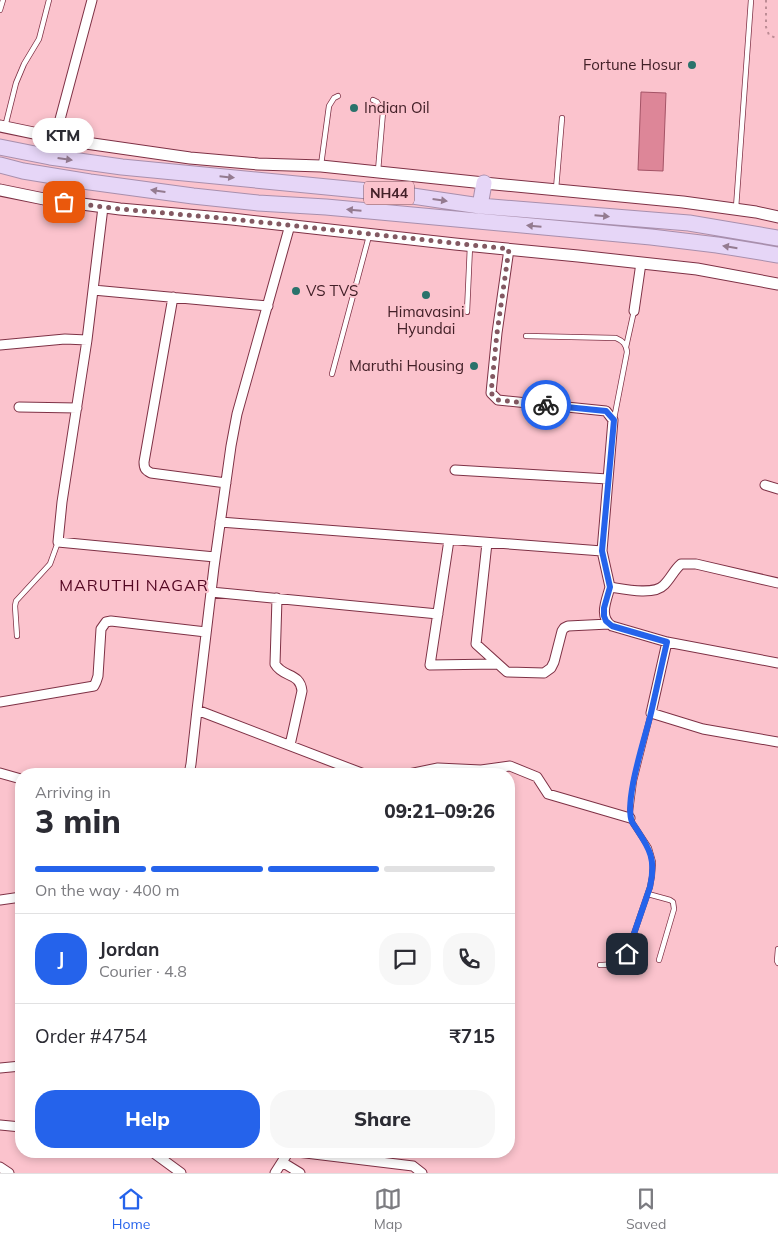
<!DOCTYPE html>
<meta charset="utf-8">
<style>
:root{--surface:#fff;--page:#f7f7f7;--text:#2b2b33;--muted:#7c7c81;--line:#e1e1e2;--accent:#2563eb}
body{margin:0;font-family:Mulish,sans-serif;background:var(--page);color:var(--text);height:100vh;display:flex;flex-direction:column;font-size:19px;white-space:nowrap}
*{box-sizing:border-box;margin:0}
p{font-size:16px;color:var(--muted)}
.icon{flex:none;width:28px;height:28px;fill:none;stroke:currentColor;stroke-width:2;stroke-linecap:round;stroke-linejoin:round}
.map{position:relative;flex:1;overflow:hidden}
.sheet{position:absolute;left:15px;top:768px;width:500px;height:390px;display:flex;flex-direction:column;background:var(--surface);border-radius:20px;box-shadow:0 2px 8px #0003}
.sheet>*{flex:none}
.pin{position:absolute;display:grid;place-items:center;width:42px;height:42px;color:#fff;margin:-21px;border-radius:10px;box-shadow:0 2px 8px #0006}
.courier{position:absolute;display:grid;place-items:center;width:50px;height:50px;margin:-25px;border:4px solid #2563eb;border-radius:50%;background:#fff;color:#222;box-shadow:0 1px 6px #0007}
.bubble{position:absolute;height:35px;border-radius:18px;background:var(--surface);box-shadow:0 2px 8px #0003;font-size:16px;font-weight:800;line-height:35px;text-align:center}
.overview em{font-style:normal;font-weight:800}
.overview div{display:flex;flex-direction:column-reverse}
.overview{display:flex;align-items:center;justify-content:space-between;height:85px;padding:0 20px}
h1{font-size:32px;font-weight:800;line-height:38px}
.bar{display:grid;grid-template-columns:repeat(4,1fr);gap:8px 5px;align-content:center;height:60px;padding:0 20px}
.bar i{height:6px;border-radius:4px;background:var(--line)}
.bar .current{background:var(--accent)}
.bar p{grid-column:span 4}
.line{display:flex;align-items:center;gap:12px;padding:0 20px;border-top:1px solid var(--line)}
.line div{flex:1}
.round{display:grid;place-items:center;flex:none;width:52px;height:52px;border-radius:20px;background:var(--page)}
.cta{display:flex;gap:10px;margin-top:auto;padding:10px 20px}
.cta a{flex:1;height:58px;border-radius:20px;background:var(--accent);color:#fff;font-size:20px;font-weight:800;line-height:58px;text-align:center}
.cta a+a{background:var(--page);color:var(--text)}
.tabs{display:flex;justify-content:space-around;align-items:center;height:70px;border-top:1px solid var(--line);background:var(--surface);font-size:14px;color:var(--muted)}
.tabs a{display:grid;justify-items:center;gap:2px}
.tabs .current{color:var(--accent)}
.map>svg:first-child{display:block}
</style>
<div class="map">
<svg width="778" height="1173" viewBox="0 0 778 1173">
<rect width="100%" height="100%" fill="#fbc3cd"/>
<path fill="#dd8698" stroke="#a45366" d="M 641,92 L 666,93 L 663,171 L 638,170 Z"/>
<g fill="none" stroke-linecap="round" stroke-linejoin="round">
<defs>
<path id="service" d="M 0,10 L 3,0
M 373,100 L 377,102 L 383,112 L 378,171
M 5,127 L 16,83 L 24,64 L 39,39 L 49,0
M 321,165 L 329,106 L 334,98 L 338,96
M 556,189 L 562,118
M 736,208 L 751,0
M 467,312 L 470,246
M 526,336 L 616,338 C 623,341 626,344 627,352 L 614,419
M 626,347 L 634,311
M 332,374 L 369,236
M 17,636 L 15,606 L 16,601 L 50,564 L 58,542
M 648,894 L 670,900 L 673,902 L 674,909 L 659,960
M 778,949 L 777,961 L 778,963
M 600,965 C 613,964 619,966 627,954 L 650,887 L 652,876 L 653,862 L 649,848 L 632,822 L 630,812 L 634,781 L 651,713"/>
<path id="minor" d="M 55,138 L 92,0
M 103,207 L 87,340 L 62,502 L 58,542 L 215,557
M 509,249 L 497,333 L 491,393 L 498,400 L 606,411 L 613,420 L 602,551 L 610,587 C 623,589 654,596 664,585 C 671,578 674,570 681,564 L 696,564 L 778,583
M 93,290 L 268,306
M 173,297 L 144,462 C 144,468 145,470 151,473 L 226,483
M 634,311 L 641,263
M 0,345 L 65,339 L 87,340
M 19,407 L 77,408
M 455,470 L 608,479
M 765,485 L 778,489
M 220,522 L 602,551
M 449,540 L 430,665 L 498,664
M 487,543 L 476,644 L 507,672 L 544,673 L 551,668 L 554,662 L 562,631 L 564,628 L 568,626 L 609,624
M 610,587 C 607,599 598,617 612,626 L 667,642 L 778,663
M 211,592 L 438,614
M 277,598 L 275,664 C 283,678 300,672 302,691 L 290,745
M 667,642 L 651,713 L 703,729 L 778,742
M 0,702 L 94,686 L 96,682 L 98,676 L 101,629 L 106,622 L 111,621 L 206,632
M 197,710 L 364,774
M 0,773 L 21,779
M 189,774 L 191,764 L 197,710 L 214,567 L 231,446 L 237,414 L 290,225
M 409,774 L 438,768 L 481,770 L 510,766 L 537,777 L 548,794 L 630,818
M 0,900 L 21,897
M 0,1068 L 21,1066
M 0,1125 L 21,1127
M 151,1151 L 181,1173
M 289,1151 L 413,1166 L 422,1173
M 282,1162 L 300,1173
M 0,1167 L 9,1173
M 275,1173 L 289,1151 L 288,1151"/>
<path id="tertiary" d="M 0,126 L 72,141 L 190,158 L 258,164 L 321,166 L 484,183 L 683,202 L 756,212 L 778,217
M 0,190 L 44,199 L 120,209 L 232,219 L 455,244 L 578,256 L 697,269 L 778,284"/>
<path id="trunk" d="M 0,147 L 50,157 L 122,167 L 399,194 L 480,206 L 689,223 L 778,238
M 0,165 L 23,171 L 90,182 L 193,196 L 258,203 L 326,207 L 651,237 L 717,245 L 778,255
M 480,206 L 484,183"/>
</defs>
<use href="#service" stroke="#7e3145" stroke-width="6"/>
<use href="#minor" stroke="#7e3145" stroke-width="11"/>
<use href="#tertiary" stroke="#7e3145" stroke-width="13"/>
<use href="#trunk" stroke="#a88fad" stroke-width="17"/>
<path stroke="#bd8c95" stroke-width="2" stroke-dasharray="2.5 4" stroke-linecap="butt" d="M 766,0 L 766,27 L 769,35 L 778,39"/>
<use href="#service" stroke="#fff" stroke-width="4.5"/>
<use href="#minor" stroke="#fff" stroke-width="9"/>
<use href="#tertiary" stroke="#fff" stroke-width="11"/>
<use href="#trunk" stroke="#e6d6f7" stroke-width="15"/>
</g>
<defs><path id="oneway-solid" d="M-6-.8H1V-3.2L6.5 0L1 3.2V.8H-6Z" transform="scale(1.25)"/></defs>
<g fill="#947b90">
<use href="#oneway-solid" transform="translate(65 159) rotate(8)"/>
<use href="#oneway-solid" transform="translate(227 177) rotate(6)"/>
<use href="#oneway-solid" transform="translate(158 191) rotate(-172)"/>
<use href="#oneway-solid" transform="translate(440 200) rotate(8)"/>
<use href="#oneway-solid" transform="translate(354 210) rotate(-175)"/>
<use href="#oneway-solid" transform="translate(602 216) rotate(5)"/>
<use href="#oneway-solid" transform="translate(534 226) rotate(-175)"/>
<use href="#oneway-solid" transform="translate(730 247) rotate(-171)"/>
</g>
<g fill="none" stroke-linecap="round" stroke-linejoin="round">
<path stroke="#835962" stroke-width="5" stroke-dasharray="0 9" d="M 64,202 L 120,209 L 232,219 L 509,249 L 497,333 L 491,393 L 498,400 L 546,405"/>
<path stroke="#2563eb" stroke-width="6" d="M 546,405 L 606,411 L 614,420 L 602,551 L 610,587 L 604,608 L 604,616 L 606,621 L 612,626 L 667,642 C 661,667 656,692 650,717 C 644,741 624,801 632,822 C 648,847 657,856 650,887 L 627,954"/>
</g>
<g fill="#2a726b" stroke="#fbc3cd" stroke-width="2">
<circle cx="692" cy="65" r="5"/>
<circle cx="354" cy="108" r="5"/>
<circle cx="296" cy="291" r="5"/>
<circle cx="426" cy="295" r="5"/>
<circle cx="474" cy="366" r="5"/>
</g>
<g text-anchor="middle" stroke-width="4" stroke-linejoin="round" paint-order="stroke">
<rect fill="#fbc3cd" stroke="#7a515a" stroke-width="1" x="364" y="181.5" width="50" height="23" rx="4"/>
<g font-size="14" font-weight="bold" fill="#432028">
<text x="389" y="198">NH44</text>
</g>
<g font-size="15" fill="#432028" stroke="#fbc3cd" text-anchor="end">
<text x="682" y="70">Fortune Hosur</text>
<text x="364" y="113" text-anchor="start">Indian Oil</text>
<text x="306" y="296" text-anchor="start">VS TVS</text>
<text x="426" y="317" text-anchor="middle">Himavasini<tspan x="426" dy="17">Hyundai</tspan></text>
<text x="464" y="371">Maruthi Housing</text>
</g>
<g font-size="16" letter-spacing="1" fill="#520521" stroke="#fbc3cd">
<text x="134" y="591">MARUTHI NAGAR</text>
</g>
</g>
</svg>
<div class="pin" style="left:64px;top:202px;background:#ea580c"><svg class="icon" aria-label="bag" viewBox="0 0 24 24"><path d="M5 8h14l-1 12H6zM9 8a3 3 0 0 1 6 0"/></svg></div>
<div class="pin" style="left:627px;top:954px;background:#1f2937"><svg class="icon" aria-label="home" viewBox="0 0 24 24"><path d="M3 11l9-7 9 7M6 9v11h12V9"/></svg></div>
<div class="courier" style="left:546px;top:405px"><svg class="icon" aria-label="bike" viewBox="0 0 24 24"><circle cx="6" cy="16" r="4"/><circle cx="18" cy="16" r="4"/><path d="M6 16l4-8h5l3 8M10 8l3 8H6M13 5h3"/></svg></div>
<div class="bubble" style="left:32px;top:118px;width:62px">KTM</div>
<section class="sheet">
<div class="overview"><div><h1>3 min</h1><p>Arriving in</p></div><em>09:21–09:26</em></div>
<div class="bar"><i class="current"></i><i class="current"></i><i class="current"></i><i></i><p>On the way · 400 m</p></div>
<div class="line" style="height:90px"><b class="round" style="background:var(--accent);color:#fff">J</b><div><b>Jordan</b><p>Courier · 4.8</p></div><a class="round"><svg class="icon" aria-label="chat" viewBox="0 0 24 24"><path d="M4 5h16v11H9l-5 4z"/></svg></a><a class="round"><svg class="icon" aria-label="phone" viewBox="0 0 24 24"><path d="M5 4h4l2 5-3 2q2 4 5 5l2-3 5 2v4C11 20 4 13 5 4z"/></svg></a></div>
<div class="line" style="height:65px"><div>Order #4754</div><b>₹715</b></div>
<div class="cta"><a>Help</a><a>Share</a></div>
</section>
</div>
<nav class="tabs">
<a class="current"><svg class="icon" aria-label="home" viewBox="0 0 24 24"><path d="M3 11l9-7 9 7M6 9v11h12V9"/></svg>Home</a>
<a><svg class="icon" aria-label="map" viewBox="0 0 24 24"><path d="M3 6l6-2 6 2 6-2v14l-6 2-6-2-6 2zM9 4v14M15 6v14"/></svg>Map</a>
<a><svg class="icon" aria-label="saved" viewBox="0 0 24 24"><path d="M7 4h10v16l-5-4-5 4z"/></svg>Saved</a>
</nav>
